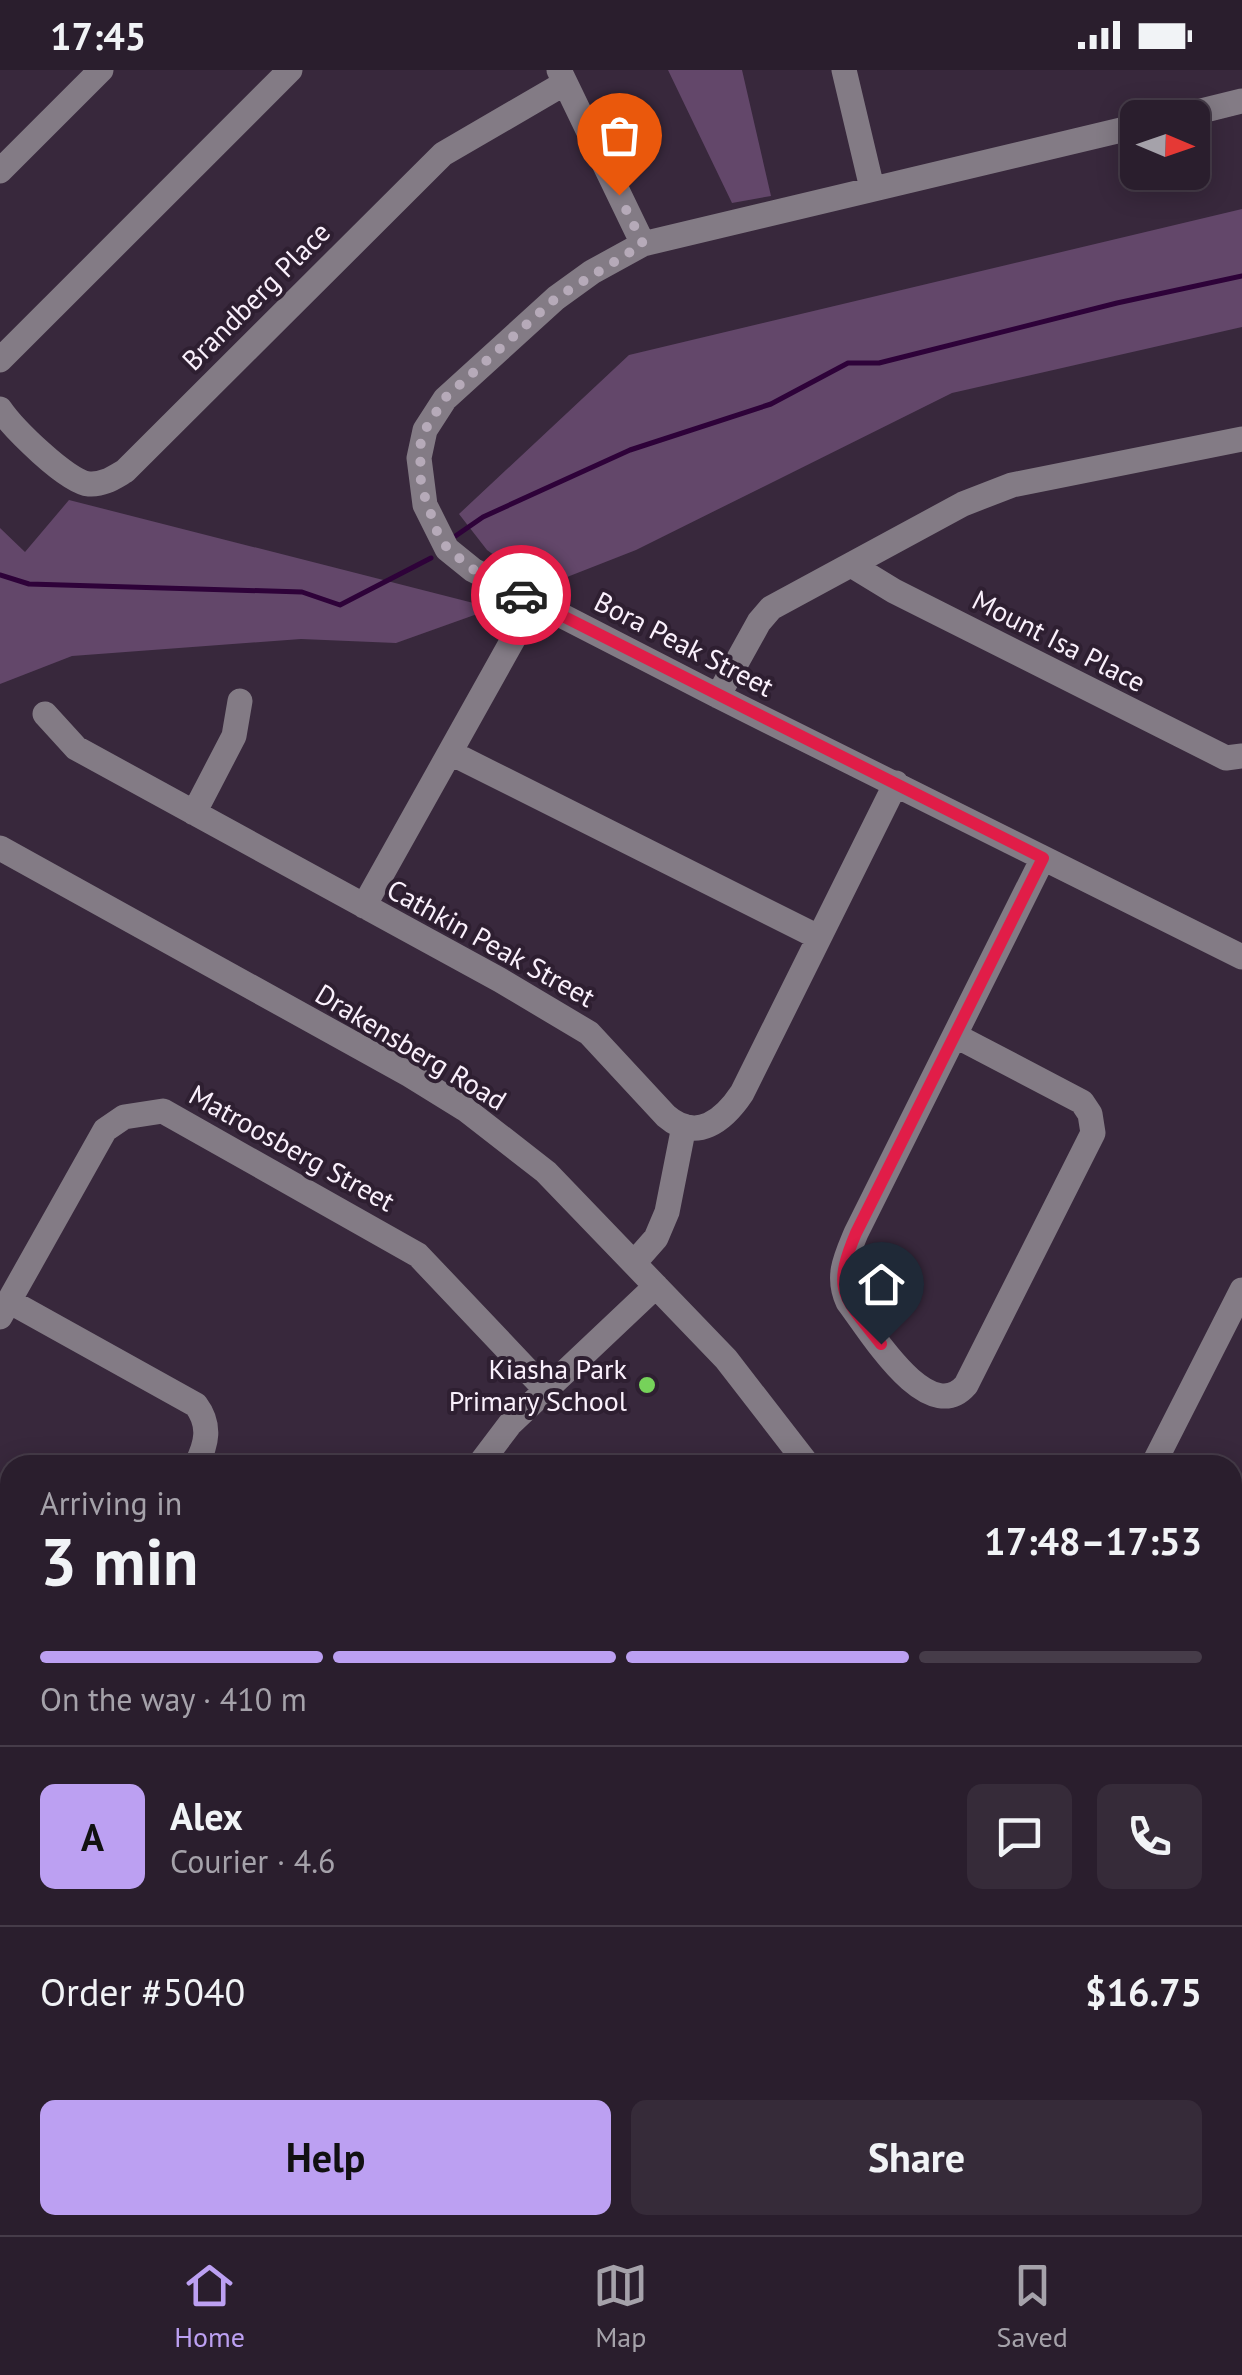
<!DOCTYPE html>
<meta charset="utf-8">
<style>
:root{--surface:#2a1e2d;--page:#362b39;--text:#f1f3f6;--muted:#a5a2aa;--line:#463c49;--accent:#bca0f2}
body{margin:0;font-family:"PT Sans",sans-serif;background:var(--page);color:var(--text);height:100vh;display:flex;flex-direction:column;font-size:38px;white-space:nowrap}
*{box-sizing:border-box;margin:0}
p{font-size:32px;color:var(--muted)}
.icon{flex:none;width:55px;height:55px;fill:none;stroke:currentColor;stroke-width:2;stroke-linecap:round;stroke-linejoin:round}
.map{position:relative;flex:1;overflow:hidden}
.sheet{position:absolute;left:0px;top:1385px;width:1242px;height:780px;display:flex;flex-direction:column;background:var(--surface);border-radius:30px 30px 0 0;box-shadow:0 5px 25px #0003,0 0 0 2px var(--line)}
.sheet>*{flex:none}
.needle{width:65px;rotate:92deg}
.fabs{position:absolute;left:1120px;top:30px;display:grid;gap:20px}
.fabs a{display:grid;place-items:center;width:90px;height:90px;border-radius:15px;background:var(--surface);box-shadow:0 5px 25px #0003,0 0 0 2px var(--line);font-size:50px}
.pin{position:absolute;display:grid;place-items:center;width:85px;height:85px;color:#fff;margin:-102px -42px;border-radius:50% 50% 50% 0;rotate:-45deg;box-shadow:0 0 10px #0007}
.pin .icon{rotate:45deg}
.courier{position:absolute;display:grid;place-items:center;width:100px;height:100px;margin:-50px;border:8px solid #e11d48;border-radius:50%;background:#fff;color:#222;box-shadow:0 2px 12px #0007}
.overview em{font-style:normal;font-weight:800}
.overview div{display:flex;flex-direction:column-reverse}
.overview{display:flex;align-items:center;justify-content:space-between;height:170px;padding:0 40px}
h1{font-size:65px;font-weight:800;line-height:75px}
.bar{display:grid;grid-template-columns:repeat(4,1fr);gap:15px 10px;align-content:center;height:120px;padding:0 40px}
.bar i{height:12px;border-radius:8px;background:var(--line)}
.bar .current{background:var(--accent)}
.bar p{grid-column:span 4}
.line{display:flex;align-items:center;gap:25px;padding:0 40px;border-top:2px solid var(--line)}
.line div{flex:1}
.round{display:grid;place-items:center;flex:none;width:105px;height:105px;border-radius:15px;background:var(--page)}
.cta{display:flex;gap:20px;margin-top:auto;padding:20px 40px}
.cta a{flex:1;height:115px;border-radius:15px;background:var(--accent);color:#111;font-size:40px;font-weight:800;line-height:115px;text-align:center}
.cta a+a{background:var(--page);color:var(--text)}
.status{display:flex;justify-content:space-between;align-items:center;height:70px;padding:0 50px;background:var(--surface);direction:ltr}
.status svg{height:28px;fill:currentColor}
.dock{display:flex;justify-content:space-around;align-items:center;height:140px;border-top:2px solid var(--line);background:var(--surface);font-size:28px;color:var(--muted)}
.dock a{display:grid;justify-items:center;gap:5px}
.dock .current{color:var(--accent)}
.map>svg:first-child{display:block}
</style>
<div class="status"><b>17:45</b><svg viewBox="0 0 49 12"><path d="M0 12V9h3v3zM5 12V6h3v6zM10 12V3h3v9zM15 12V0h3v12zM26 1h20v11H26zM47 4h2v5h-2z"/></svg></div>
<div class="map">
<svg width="1242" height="2165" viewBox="0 0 1242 2165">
<rect width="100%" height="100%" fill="#38283c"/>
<path fill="#63476a" d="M 668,0 L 742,0 L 771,126 L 732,133 Z
M 1242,139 L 1242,257 L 952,323 L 636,480 L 539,518 L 487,480 L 459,444 L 629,285 Z
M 69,430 L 493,538 L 494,538 L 396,573 L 301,569 L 72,586 L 0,614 L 0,458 L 25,482 Z
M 0,1987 L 10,1993 L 10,2102 L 0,2103 Z
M 309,2155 L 574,2155 L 569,2165 L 329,2165 Z"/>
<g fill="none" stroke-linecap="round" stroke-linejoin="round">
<path stroke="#2e0239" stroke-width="5" d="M 454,467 L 483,447 L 630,380 L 771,334 L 848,293 L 879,293 L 1117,233 L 1242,206
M 0,505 L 29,514 L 302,522 L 340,535 L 431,488"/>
<path stroke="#837b85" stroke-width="25" d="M 559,0 L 643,174
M 844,0 L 872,118
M 1173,48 L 1242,31
M 1138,56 L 643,174 L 592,202 L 556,228 L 445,329 L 425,360 L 419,388 L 425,435 L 447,479 L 473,500 L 718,626 L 1242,887
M 0,101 L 101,0
M 0,290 L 290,0
M 0,339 C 13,358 67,412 89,414 C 103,415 113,408 125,401 L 443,84 L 565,13
M 853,496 L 894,521 L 1226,688 L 1242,686
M 718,626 L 759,552 L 771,538 L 963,434 L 1012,415 L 1242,369
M 45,644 L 76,678 L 500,910 L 589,963 L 666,1046 C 697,1073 724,1050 742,1023 L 896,713
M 451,683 L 818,867
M 194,743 L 234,666 L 240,631
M 0,778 L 410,1005 L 465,1039 L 546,1102 L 726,1289 L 808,1395
M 364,836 L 534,532
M 956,966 L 1082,1032 L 1090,1044 L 1093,1063 L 966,1315 C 928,1359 869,1259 848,1232 C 836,1206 846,1187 856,1163 L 1043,788
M 634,1193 L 656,1168 L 667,1142 L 684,1056
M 9,1231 L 196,1335 C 211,1355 207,1374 196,1395
M 0,1247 L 105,1060 L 124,1047 L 163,1041 L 418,1185 L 546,1320
M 479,1395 L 510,1354 L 656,1216
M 1153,1395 L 1242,1220
M 0,1751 L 10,1733
M 1232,1755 L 1242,1759
M 0,1876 L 10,1881
M 1232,1915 L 1242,1920
M 168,2155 L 169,2165
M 687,2165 L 692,2155
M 906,2165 L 911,2155
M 1110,2165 L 1115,2155"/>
</g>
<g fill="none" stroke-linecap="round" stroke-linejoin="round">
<path stroke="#b6aab9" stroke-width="10" stroke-dasharray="0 18" d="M 521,525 L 474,500 L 448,479 L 439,467 L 421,416 L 420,376 L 425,360 L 445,328 L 556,228 L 643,174 L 619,125"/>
<path stroke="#e11d48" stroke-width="12" d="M 521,525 L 1043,788 L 856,1163 C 831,1222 844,1227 881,1274"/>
</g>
<circle fill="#76d25a" stroke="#2e1f31" stroke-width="4" cx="647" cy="1315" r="10"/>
<g text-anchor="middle" stroke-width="8" stroke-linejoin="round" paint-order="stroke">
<g font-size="28" fill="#faf0fc" stroke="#2e1f31">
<text transform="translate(256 226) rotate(-45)" y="10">Brandberg Place</text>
<text transform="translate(1059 571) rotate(27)" y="10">Mount Isa Place</text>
<text transform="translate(684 574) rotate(27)" y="10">Bora Peak Street</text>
<text transform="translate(491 873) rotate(29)" y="10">Cathkin Peak Street</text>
<text transform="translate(411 977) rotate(31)" y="10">Drakensberg Road</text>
<text transform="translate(292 1078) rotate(29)" y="10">Matroosberg Street</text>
</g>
<g font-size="28" fill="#faf0fc" stroke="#2e1f31" text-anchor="end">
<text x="627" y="1309">Kiasha Park<tspan x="627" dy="32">Primary School</tspan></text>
</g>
</g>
</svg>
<div class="fabs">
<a><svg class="needle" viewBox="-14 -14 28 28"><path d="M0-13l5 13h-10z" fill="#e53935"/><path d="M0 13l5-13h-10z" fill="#a5a2aa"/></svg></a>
</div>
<div class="pin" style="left:619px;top:125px;background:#ea580c"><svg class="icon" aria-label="bag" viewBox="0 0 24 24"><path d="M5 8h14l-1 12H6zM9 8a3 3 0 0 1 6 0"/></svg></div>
<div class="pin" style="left:881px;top:1274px;background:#1f2937"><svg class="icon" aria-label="home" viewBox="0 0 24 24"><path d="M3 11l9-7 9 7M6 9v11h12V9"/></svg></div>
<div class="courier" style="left:521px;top:525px"><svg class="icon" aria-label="car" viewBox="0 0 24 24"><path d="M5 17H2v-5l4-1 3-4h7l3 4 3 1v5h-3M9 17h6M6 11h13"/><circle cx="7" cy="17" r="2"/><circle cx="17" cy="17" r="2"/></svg></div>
<section class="sheet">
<div class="overview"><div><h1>3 min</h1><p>Arriving in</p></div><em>17:48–17:53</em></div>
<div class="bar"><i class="current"></i><i class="current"></i><i class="current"></i><i></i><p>On the way · 410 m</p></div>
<div class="line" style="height:180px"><b class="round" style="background:var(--accent);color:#111">A</b><div><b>Alex</b><p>Courier · 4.6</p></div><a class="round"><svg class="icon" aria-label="chat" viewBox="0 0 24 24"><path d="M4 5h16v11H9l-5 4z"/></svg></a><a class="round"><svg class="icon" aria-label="phone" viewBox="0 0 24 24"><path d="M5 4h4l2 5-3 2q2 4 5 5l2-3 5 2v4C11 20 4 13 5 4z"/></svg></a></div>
<div class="line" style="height:130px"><div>Order #5040</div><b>$16.75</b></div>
<div class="cta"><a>Help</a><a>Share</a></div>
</section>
</div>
<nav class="dock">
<a class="current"><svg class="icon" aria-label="home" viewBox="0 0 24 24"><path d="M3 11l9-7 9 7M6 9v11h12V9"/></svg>Home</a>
<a><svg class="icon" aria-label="map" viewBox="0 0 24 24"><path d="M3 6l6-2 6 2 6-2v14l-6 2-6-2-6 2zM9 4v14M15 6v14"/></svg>Map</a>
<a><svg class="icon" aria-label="saved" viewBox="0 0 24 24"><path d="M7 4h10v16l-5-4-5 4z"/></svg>Saved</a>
</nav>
